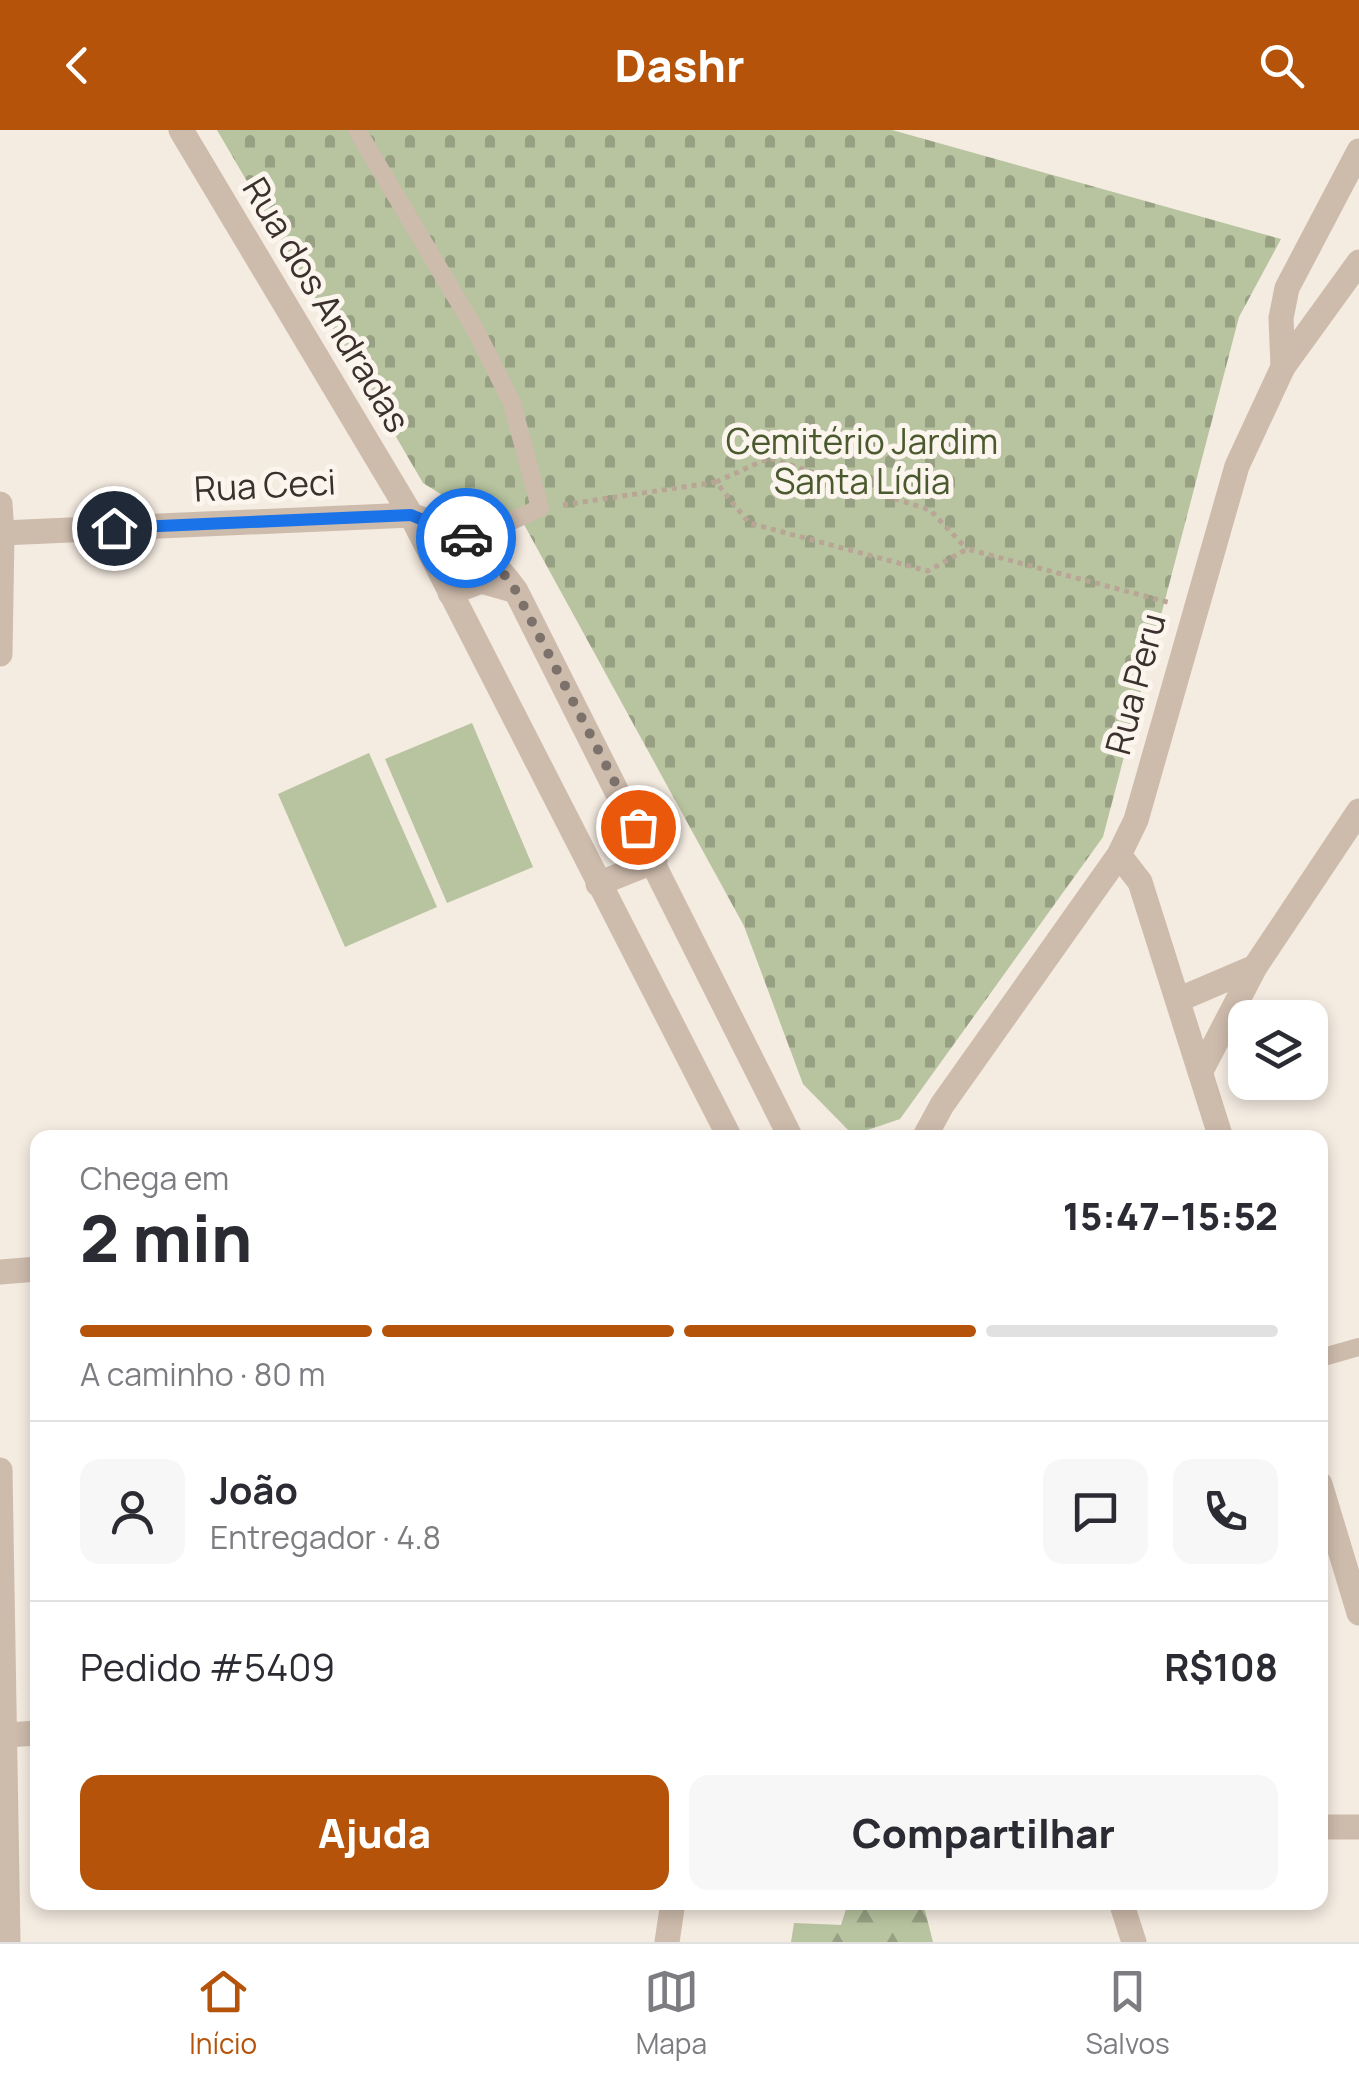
<!DOCTYPE html>
<html lang="pt">
<meta charset="utf-8">
<style>
:root{--surface:#fff;--page:#f7f7f7;--text:#2b2b33;--muted:#7c7c81;--line:#e1e1e2;--accent:#b45309}
body{margin:0;font-family:Manrope,sans-serif;background:var(--page);color:var(--text);height:100vh;display:flex;flex-direction:column;font-size:38px;white-space:nowrap}
*{box-sizing:border-box;margin:0}
p{font-size:32px;color:var(--muted)}
.icon{flex:none;width:55px;height:55px;fill:none;stroke:currentColor;stroke-width:2;stroke-linecap:round;stroke-linejoin:round}
.map{position:relative;flex:1;overflow:hidden}
.sheet{position:absolute;left:30px;top:1000px;width:1298px;height:780px;display:flex;flex-direction:column;background:var(--surface);border-radius:20px;box-shadow:0 5px 15px #0003}
.sheet>*{flex:none}
.fabs{position:absolute;left:1228px;top:870px;display:grid;gap:20px}
.fabs a{display:grid;place-items:center;width:100px;height:100px;border-radius:20px;background:var(--surface);box-shadow:0 5px 15px #0003;font-size:50px}
.pin{position:absolute;display:grid;place-items:center;width:85px;height:85px;color:#fff;margin:-42px;border:5px solid #fff;border-radius:50%;box-shadow:0 2px 10px #0007}
.courier{position:absolute;display:grid;place-items:center;width:100px;height:100px;margin:-50px;border:8px solid #1a73e8;border-radius:50%;background:#fff;color:#222;box-shadow:0 2px 12px #0007}
.overview em{font-style:normal;font-weight:800}
.overview div{display:flex;flex-direction:column-reverse}
.overview{display:flex;align-items:center;justify-content:space-between;height:170px;padding:0 50px}
h1{font-size:65px;font-weight:800;line-height:75px}
.bar{display:grid;grid-template-columns:repeat(4,1fr);gap:15px 10px;align-content:center;height:120px;padding:0 50px}
.bar i{height:12px;border-radius:8px;background:var(--line)}
.bar .selected{background:var(--accent)}
.bar p{grid-column:span 4}
.line{display:flex;align-items:center;gap:25px;padding:0 50px;border-top:2px solid var(--line)}
.line div{flex:1}
.round{display:grid;place-items:center;flex:none;width:105px;height:105px;border-radius:20px;background:var(--page)}
.primary-button{display:flex;gap:20px;margin-top:auto;padding:20px 50px}
.primary-button a{flex:1;height:115px;border-radius:20px;background:var(--accent);color:#fff;font-size:40px;font-weight:800;line-height:115px;text-align:center}
.primary-button a+a{background:var(--page);color:var(--text)}
header{display:flex;justify-content:space-between;align-items:center;height:130px;padding:0 50px;background:var(--accent);color:#fff;font-size:45px;font-weight:800}
.tabs{display:flex;justify-content:space-around;align-items:center;height:140px;border-top:2px solid var(--line);background:var(--surface);font-size:28px;color:var(--muted)}
.tabs a{display:grid;justify-items:center;gap:5px}
.tabs .selected{color:var(--accent)}
.map>svg:first-child{display:block}
</style>
<header><svg class="icon" aria-label="back" viewBox="0 0 24 24"><path d="M15 5l-7 7 7 7"/></svg>Dashr<svg class="icon" aria-label="search" viewBox="0 0 24 24"><circle cx="10" cy="10" r="6"/><path d="M15 15l6 6"/></svg></header>
<div class="map">
<svg width="1359" height="1812" viewBox="0 0 1359 1812">
<defs>
<pattern id="forest-firs" width="22" height="20" patternUnits="userSpaceOnUse" patternTransform="scale(2.5)"><rect width="22" height="20" fill="#b8c4a0"/><path d="M5 1l3.5 6h-7zM16 11l3.5 6h-7z" fill="#97a083"/></pattern>
<pattern id="cemetery-stones" width="16" height="16" patternUnits="userSpaceOnUse" patternTransform="scale(2.5)"><rect width="16" height="16" fill="#b8c4a0"/><path d="M2 7V4a2 2 0 0 1 4 0v3zM10 15v-3a2 2 0 0 1 4 0v3z" fill="#97a083"/></pattern>
</defs>
<rect width="100%" height="100%" fill="#f4ebe1"/>
<path fill="#b8c4a0" d="M 472,593 L 533,737 L 447,773 L 385,629 Z
M 369,623 L 437,777 L 345,817 L 278,664 Z"/>
<path fill="url(#forest-firs)" d="M 848,1773 L 923,1773 L 933,1812 L 791,1812 L 794,1793 L 841,1795 Z"/>
<path fill="url(#cemetery-stones)" d="M 217,0 L 892,0 L 1281,109 L 1239,187 L 1103,707 L 900,989 L 853,1005 L 803,954 L 744,796 L 521,389 L 468,381 L 423,353 Z"/>
<g fill="none" stroke-linecap="round" stroke-linejoin="round">
<path stroke="#b9a596" stroke-width="5" stroke-dasharray="5 5" stroke-linecap="butt" d="M 716,352 L 769,328 L 930,380 L 967,419
M 563,375 L 716,352 L 749,393 L 928,441 L 967,419 L 1171,473"/>
<path stroke="#cdbbac" stroke-width="18" d="M 357,0 L 476,201 L 512,273 L 540,378 L 470,410
M 1320,1228 L 1359,1217"/>
<path stroke="#cdbbac" stroke-width="25" d="M 1283,237 L 1281,188 L 1287,158 L 1359,21
M 0,524 L 2,403
M 1180,869 L 1255,837
M 1202,939 L 1255,837 L 1359,681
M 0,1142 L 38,1139
M 0,1340 L 8,1812
M 7,1605 L 38,1603
M 1320,1697 L 1359,1697
M 1121,1772 L 1134,1812"/>
<path stroke="#cdbbac" stroke-width="25" d="M 181,0 L 411,385 L 730,1008
M 0,374 L 2,403 L 411,385 C 457,401 487,420 516,461 L 791,1008
M 450,463 L 481,451 L 516,461
M 1119,725 L 1140,752 L 1221,1008
M 598,754 L 655,731
M 924,1008 L 942,975 L 1119,725 L 1136,690 L 1237,336 L 1283,237 L 1359,132
M 1320,1354 L 1359,1483
M 667,1812 L 673,1772"/>
</g>
<g fill="none" stroke-linecap="round" stroke-linejoin="round">
<path stroke="#7c716b" stroke-width="10" stroke-dasharray="0 18" d="M 466,408 L 496,433 L 516,461 L 638,697"/>
<path stroke="#1a73e8" stroke-width="12" d="M 114,398 L 411,385 L 466,408"/>
</g>
<g text-anchor="middle" stroke-width="10" stroke-linejoin="round" paint-order="stroke">
<g font-size="35" fill="#3b302b" stroke="#fbf5ee">
<text transform="translate(326 175) rotate(59)" y="12">Rua dos Andradas</text>
<text transform="translate(265 356) rotate(-3)" y="12">Rua Ceci</text>
<text transform="translate(1136 554) rotate(-75)" y="12">Rua Peru</text>
</g>
<g font-size="35" fill="#4a5a2e" stroke="#fbf5ee">
<text x="862" y="324">Cemitério Jardim<tspan x="862" dy="40">Santa Lídia</tspan></text>
</g>
</g>
</svg>
<div class="fabs">
<a><svg class="icon" aria-label="layers" viewBox="0 0 24 24"><path d="M12 4l9 5-9 5-9-5zM3 14l9 5 9-5"/></svg></a>
</div>
<div class="pin" style="left:638px;top:697px;background:#ea580c"><svg class="icon" aria-label="bag" viewBox="0 0 24 24"><path d="M5 8h14l-1 12H6zM9 8a3 3 0 0 1 6 0"/></svg></div>
<div class="pin" style="left:114px;top:398px;background:#1f2937"><svg class="icon" aria-label="home" viewBox="0 0 24 24"><path d="M3 11l9-7 9 7M6 9v11h12V9"/></svg></div>
<div class="courier" style="left:466px;top:408px"><svg class="icon" aria-label="car" viewBox="0 0 24 24"><path d="M5 17H2v-5l4-1 3-4h7l3 4 3 1v5h-3M9 17h6M6 11h13"/><circle cx="7" cy="17" r="2"/><circle cx="17" cy="17" r="2"/></svg></div>
<section class="sheet">
<div class="overview"><div><h1>2 min</h1><p>Chega em</p></div><em>15:47–15:52</em></div>
<div class="bar"><i class="selected"></i><i class="selected"></i><i class="selected"></i><i></i><p>A caminho · 80 m</p></div>
<div class="line" style="height:180px"><a class="round"><svg class="icon" aria-label="person" viewBox="0 0 24 24"><circle cx="12" cy="8" r="4"/><path d="M4 21q1-7 8-7t8 7"/></svg></a><div><b>João</b><p>Entregador · 4.8</p></div><a class="round"><svg class="icon" aria-label="chat" viewBox="0 0 24 24"><path d="M4 5h16v11H9l-5 4z"/></svg></a><a class="round"><svg class="icon" aria-label="phone" viewBox="0 0 24 24"><path d="M5 4h4l2 5-3 2q2 4 5 5l2-3 5 2v4C11 20 4 13 5 4z"/></svg></a></div>
<div class="line" style="height:130px"><div>Pedido #5409</div><b>R$108</b></div>
<div class="primary-button"><a>Ajuda</a><a>Compartilhar</a></div>
</section>
</div>
<nav class="tabs">
<a class="selected"><svg class="icon" aria-label="home" viewBox="0 0 24 24"><path d="M3 11l9-7 9 7M6 9v11h12V9"/></svg>Início</a>
<a><svg class="icon" aria-label="map" viewBox="0 0 24 24"><path d="M3 6l6-2 6 2 6-2v14l-6 2-6-2-6 2zM9 4v14M15 6v14"/></svg>Mapa</a>
<a><svg class="icon" aria-label="saved" viewBox="0 0 24 24"><path d="M7 4h10v16l-5-4-5 4z"/></svg>Salvos</a>
</nav>
